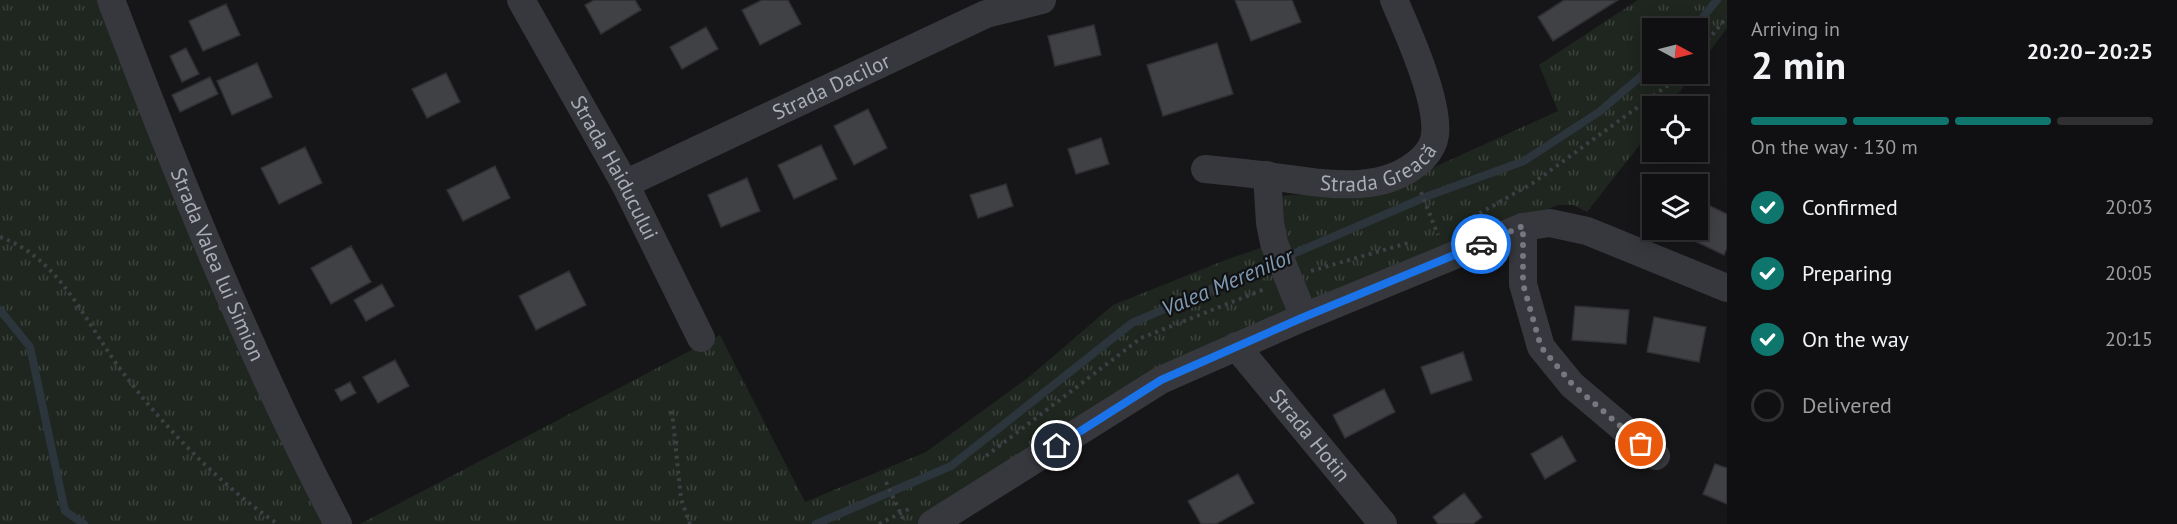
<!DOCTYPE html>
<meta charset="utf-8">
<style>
:root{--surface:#101012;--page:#1e1e20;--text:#f1f3f6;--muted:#9c9d9f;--line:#303032;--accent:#0f766e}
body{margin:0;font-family:"PT Sans",sans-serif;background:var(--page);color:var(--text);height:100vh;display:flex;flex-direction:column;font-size:22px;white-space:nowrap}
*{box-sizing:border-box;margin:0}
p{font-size:20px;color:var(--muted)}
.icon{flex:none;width:33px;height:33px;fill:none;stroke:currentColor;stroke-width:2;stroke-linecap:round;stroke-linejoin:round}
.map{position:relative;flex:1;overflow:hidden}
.sheet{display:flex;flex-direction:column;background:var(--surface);width:450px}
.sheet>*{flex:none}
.needle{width:39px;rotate:97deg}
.controls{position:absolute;left:1642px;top:18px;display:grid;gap:12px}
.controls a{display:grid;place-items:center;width:66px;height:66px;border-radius:0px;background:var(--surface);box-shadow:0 3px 15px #0003,0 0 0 2px var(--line);font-size:30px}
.pin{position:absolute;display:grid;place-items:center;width:51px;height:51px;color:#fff;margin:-26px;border:3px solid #fff;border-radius:50%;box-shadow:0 2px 6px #0007}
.courier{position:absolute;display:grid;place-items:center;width:60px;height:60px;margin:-30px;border:4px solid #1a73e8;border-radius:50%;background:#fff;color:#222;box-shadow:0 2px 8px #0007}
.summary em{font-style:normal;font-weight:600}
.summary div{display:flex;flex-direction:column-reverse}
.summary{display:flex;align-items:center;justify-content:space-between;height:102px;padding:0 24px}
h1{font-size:39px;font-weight:600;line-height:45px}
.bar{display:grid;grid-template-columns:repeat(4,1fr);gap:9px 6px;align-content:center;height:72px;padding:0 24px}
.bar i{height:8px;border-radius:4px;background:var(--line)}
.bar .on{background:var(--accent)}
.bar p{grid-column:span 4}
ol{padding:0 24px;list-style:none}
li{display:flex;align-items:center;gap:18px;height:66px}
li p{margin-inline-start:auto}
li .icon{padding:6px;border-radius:50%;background:var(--accent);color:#fff;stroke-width:4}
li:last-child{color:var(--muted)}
li i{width:33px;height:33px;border:3px solid var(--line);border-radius:50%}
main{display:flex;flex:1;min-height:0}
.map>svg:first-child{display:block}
</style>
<main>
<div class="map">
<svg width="1727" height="524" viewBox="0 0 1727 524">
<defs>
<pattern id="grass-tufts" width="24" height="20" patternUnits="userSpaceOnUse" patternTransform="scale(1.5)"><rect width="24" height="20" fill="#1e261f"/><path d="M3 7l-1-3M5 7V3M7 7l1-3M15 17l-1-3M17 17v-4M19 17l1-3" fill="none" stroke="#3c433d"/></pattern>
</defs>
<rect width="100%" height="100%" fill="#161618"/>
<path fill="url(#grass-tufts)" d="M 0,0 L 102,0 L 325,524 L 0,524 Z
M 1638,0 L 1727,0 L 1727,28 L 1698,67 L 1698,28 L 1653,28 L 1653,74 L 1693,74 L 1669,106 L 1653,106 L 1653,128 L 1587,212 L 1573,205 L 1558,205 L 1353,287 L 918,524 L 360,524 L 720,335 L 805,502 L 926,452 L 1029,377 L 1113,305 L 1228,259 L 1284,240 L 1276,196 L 1353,192 L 1399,183 L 1558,111 L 1539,65 Z"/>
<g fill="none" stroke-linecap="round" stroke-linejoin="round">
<path stroke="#2c353c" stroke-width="8" d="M 1694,28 L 1717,0
M 0,310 L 30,347 L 65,511 L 84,524
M 816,524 L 951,466 L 1132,323 L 1428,196 L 1524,161 L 1599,112 L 1653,66"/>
</g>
<path fill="#404145" stroke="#303034" stroke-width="1.5" d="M 594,0 L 635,0 L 641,10 L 601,34 L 585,5 Z
M 762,0 L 788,0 L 801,24 L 760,45 L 742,10 Z
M 1235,0 L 1292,0 L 1301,22 L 1251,41 Z
M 1564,0 L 1618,0 L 1553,41 L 1538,17 Z
M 226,4 L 240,35 L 203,51 L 189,21 Z
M 1094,25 L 1101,55 L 1055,66 L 1048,36 Z
M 706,27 L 718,49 L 682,69 L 670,47 Z
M 1217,43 L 1233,94 L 1163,116 L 1147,65 Z
M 186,48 L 199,74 L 182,82 L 170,56 Z
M 257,63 L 272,97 L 232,115 L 217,81 Z
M 446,73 L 460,102 L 427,118 L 412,89 Z
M 210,77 L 218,94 L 180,112 L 172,95 Z
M 868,109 L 887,148 L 854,165 L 834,126 Z
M 1101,138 L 1109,164 L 1076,174 L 1068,149 Z
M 821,145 L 837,179 L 794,199 L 778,165 Z
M 305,147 L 322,183 L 279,204 L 261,168 Z
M 495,166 L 510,198 L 463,221 L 447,190 Z
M 747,178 L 760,211 L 721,227 L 708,195 Z
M 1006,184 L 1013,206 L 978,218 L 970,195 Z
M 1702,202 L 1727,214 L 1727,248 L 1724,255 L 1686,237 L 1690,230 L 1698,230 L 1698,211 Z
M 351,246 L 371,282 L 331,304 L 311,268 Z
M 569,271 L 586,305 L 536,330 L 519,296 Z
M 382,284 L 394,306 L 366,321 L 354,300 Z
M 1575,306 L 1629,310 L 1626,344 L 1572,340 Z
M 1654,317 L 1706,327 L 1699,362 L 1647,352 Z
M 1463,352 L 1472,380 L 1431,394 L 1421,367 Z
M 395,360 L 409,386 L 378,403 L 363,377 Z
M 350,382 L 356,393 L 341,401 L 335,390 Z
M 1384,389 L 1395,412 L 1345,438 L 1333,415 Z
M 1562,436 L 1576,461 L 1545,479 L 1531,454 Z
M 1715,464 L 1727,468 L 1727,504 L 1703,494 Z
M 1238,474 L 1254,503 L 1216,524 L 1201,524 L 1188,501 Z
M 1464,493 L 1482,517 L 1473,524 L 1438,524 L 1433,517 Z"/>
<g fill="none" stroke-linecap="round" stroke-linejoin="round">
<path stroke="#3d3f44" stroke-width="4" stroke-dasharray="3 4.5" stroke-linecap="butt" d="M 1698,52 L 1727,17
M 1421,192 L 1438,235
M 1473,217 L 1533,183 L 1671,83 L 1680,74
M 0,237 C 62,259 86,325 124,374 C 165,428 221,486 278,524
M 1311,271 L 1408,243
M 672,411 L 681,499 L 690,524
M 986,456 L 1141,338 L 1265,289
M 886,482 L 905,523
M 879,524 L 911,508"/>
<g stroke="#37383d" stroke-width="28">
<path id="s1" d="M 111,0 C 179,179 249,354 338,524"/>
<path id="s2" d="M 521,0 L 625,184 L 701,338"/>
<path id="s3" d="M 1205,169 C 1226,171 1247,173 1268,176 C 1318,182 1381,198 1422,159 C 1428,153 1434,144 1435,135 C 1439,101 1408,32 1394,0"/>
<path d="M 1267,175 L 1270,223 L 1274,243 L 1304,317"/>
<path id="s4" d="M 625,184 L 986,14 L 1042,0"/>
<path d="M 1523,227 L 1523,284 L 1541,347 L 1572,385 L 1656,456"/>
<path id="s5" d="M 1236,346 L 1383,524"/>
<path d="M 932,524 L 1161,380 L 1304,317 L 1523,227 L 1550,223 L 1587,231 L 1727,288"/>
</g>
</g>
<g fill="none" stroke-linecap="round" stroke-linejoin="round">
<path stroke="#757880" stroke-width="6" stroke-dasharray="0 10.8" d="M 1481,244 L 1523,226 L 1523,284 L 1541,347 L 1572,384 L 1641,444"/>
<path stroke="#1a73e8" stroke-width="8" d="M 1057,446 L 1161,380 L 1304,317 L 1481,244"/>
</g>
<g text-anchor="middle" stroke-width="4.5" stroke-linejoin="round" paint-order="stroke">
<g font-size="21" fill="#a8adb8" stroke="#111113">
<text dy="7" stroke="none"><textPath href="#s4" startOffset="228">Strada Dacilor</textPath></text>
<text dy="7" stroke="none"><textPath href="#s3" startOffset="178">Strada Greacă</textPath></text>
<text dy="7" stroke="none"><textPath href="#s2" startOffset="192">Strada Haiducului</textPath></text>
<text dy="7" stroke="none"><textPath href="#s1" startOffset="285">Strada Valea lui Simion</textPath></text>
<text dy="7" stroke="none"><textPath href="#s5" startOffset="116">Strada Hotin</textPath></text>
</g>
<g font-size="22" font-style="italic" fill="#7f9bb3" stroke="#111113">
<text transform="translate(1227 282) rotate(-23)" y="8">Valea Merenilor</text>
</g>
</g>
</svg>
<div class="controls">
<a><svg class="needle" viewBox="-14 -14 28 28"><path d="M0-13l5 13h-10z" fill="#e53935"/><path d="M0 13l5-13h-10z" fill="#9c9d9f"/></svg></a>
<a><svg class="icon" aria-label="locate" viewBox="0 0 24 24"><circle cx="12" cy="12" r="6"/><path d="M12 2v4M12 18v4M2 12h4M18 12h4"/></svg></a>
<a><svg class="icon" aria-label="layers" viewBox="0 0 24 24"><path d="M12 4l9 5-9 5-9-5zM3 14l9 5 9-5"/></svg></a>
</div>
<div class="pin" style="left:1641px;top:444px;background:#ea580c"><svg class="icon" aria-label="bag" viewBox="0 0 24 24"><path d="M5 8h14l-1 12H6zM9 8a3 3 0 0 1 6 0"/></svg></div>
<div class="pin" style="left:1057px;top:446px;background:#1f2937"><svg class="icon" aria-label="home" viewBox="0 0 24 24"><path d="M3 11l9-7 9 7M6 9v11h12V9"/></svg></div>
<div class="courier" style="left:1481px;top:244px"><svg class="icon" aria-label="car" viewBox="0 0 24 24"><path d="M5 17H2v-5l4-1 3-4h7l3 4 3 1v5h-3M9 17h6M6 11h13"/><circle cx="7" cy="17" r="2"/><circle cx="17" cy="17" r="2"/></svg></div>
</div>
<section class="sheet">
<div class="summary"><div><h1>2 min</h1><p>Arriving in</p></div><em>20:20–20:25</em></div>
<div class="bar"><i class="on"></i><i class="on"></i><i class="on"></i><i></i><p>On the way · 130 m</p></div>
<ol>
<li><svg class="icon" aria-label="check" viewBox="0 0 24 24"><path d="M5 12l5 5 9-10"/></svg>Confirmed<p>20:03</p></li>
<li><svg class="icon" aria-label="check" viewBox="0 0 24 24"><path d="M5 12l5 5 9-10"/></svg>Preparing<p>20:05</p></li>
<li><svg class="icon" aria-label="check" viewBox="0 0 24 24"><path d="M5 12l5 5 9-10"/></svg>On the way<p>20:15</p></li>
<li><i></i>Delivered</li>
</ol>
</section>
</main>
